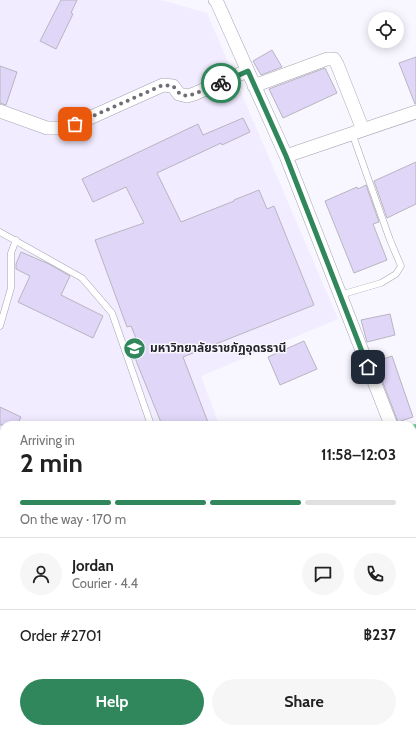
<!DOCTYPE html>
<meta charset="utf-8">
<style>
:root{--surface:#fff;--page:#f6f6f6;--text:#222;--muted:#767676;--line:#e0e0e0;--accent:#30875b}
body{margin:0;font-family:Cabin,"Noto Sans Thai",sans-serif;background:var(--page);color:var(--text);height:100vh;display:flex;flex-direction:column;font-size:15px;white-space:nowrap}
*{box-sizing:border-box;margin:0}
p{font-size:13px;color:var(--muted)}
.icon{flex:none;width:22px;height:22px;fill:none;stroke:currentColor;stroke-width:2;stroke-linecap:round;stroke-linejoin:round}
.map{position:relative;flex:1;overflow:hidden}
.panel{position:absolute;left:0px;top:421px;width:416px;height:312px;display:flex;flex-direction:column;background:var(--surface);border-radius:12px 12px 0 0;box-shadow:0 2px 10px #0003}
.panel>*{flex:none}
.fabs{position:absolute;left:368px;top:12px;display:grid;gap:8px}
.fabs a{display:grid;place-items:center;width:36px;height:36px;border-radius:50%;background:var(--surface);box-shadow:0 2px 10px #0003;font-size:20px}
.pin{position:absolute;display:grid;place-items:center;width:34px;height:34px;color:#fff;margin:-17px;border-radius:8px;box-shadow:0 2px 6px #0006}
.courier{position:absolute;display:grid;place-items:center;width:40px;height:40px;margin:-20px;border:3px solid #30875b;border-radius:50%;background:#fff;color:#222;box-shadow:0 1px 5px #0007}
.headline em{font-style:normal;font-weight:800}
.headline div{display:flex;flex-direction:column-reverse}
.headline{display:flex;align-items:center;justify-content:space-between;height:68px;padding:0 20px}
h1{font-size:26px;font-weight:800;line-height:30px}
.bar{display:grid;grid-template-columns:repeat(4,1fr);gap:6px 4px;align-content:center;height:48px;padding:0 20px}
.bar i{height:5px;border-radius:3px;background:var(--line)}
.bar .current{background:var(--accent)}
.bar p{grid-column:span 4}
.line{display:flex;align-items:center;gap:10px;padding:0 20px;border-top:1px solid var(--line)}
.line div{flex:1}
.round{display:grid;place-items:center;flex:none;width:42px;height:42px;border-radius:21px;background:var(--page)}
.cta{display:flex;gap:8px;margin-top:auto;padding:8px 20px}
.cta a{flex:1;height:46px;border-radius:24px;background:var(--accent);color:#fff;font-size:16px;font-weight:800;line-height:46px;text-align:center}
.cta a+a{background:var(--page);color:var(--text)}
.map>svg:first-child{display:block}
</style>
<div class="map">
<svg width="416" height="733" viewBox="0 0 416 733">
<rect width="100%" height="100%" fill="#f8f6ff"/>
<path fill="#f1ecff" d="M 0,0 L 161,0 L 207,13 L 338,319 L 201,376 L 219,425 L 4,425 L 4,729 L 325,729 L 326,733 L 0,733 Z"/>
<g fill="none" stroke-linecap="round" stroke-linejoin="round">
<path stroke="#6fca97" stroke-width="4" d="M 412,427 L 416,426
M 118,733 L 119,729"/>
</g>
<path fill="#e0d7f8" stroke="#b8b5bf" d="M 61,0 L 77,0 L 71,13 L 73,14 L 56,49 L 40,41 Z
M 272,50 L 282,67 L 261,75 L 253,61 Z
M 416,57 L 416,104 L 415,104 L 399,63 Z
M 0,66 L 17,72 L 6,105 L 0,103 Z
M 325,68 L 337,93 L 283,118 L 269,89 Z
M 243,118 L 250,132 L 222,145 L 221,143 L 157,173 L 181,222 L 234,201 L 234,200 L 259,190 L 267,209 L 274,206 L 314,305 L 183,357 L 209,425 L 162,425 L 135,358 L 143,355 L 131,326 L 127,327 L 95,240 L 144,223 L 126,187 L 93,202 L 82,179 L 198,124 L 203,135 Z
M 416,162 L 416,204 L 387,218 L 374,181 Z
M 366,185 L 379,222 L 373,224 L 387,260 L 354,273 L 325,201 L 357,187 L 358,189 Z
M 21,252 L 49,264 L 70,276 L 61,295 L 103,316 L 93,338 L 18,302 L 30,276 L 16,269 L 16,264 Z
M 390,314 L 395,335 L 367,342 L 361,320 Z
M 304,341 L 317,369 L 280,385 L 268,357 Z
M 392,356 L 413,417 L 398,422 L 375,362 Z
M 0,407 L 21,417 L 17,425 L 0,425 Z"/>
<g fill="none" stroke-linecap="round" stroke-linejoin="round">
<defs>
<path id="lane" d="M 0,232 L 82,278 L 112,313 L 151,425
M 340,295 L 381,283 L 396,274 L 401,266 L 390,240 L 352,133
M 0,326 L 11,288 L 11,253 L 16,240
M 0,495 L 4,497
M 0,616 L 4,618
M 412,670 L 416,668
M 0,729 L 11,733
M 297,729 L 299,733"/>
<path id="street" d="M 215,0 L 216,0 L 286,156 L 391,425
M 254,86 L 327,59 L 334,59 L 337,64 L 363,130
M 0,111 L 47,128 L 65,128 L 85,120 L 163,85 L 173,86 L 179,94 L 187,96 L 194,94 L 247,71
M 286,156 L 416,112
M 412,479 L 416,490
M 412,550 L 416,549"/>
</defs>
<use href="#lane" stroke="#a6a3ae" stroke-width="7"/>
<use href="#street" stroke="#a6a3ae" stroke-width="14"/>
<use href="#lane" stroke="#fff" stroke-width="6"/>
<use href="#street" stroke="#fff" stroke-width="13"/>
</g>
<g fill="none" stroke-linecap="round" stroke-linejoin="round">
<path stroke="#706e74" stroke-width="4" stroke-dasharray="0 7.2" d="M 75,124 L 163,85 L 173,86 L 180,94 L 187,96 L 194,94 L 221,83"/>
<path stroke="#30875b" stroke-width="5" d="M 221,83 L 248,71 L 286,156 L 368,367"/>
</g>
<defs>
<symbol id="university-disc" viewBox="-11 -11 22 22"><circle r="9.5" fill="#30875b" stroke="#f8f6ff"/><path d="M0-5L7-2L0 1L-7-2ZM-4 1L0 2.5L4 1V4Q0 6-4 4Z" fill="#fff"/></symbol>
</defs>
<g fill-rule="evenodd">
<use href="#university-disc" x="122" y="336" width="25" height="25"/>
</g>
<g text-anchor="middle" stroke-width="3" stroke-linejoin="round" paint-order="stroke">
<g font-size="12" font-weight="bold" fill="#262529" stroke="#f8f6ff" text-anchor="start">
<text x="150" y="352">มหาวิทยาลัยราชภัฏอุดรธานี</text>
</g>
</g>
</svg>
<div class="fabs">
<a><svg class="icon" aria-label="locate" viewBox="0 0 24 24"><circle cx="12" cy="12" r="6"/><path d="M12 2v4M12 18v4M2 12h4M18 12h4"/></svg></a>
</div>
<div class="pin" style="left:75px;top:124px;background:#ea580c"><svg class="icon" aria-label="bag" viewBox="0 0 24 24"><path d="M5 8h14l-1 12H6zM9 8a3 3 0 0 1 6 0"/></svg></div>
<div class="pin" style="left:368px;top:367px;background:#1f2937"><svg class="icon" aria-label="home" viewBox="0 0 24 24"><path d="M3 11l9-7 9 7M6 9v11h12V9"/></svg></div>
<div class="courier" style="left:221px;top:83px"><svg class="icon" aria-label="bike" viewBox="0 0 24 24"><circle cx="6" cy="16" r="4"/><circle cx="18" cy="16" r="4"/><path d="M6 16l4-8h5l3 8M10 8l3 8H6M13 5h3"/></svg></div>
<section class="panel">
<div class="headline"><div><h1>2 min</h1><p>Arriving in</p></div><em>11:58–12:03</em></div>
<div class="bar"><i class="current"></i><i class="current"></i><i class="current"></i><i></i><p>On the way · 170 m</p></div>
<div class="line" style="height:72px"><a class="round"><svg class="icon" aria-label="person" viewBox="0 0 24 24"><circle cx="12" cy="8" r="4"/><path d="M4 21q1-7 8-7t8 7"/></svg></a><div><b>Jordan</b><p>Courier · 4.4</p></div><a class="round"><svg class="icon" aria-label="chat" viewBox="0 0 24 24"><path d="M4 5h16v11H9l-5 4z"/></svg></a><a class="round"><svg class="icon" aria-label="phone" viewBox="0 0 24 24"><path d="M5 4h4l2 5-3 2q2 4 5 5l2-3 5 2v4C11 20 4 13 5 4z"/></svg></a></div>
<div class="line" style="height:52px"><div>Order #2701</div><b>฿237</b></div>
<div class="cta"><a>Help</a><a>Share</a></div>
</section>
</div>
